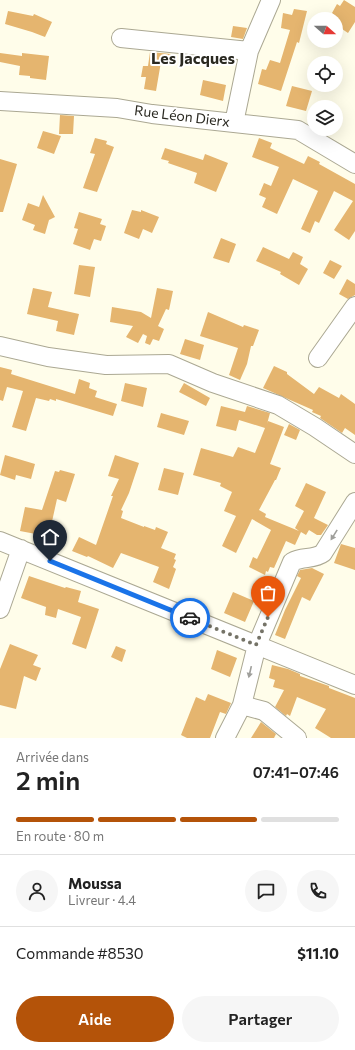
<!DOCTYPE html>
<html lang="fr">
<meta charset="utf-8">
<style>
:root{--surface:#fff;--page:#f6f6f6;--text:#222;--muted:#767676;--line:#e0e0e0;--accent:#b45309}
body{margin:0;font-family:Commissioner,sans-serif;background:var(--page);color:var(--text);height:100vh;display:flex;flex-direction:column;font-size:15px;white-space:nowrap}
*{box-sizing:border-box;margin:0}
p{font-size:13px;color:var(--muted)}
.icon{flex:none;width:22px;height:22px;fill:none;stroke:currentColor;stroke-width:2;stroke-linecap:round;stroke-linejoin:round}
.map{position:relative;height:738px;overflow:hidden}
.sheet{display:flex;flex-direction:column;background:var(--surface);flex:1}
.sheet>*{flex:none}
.needle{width:26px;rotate:111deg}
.controls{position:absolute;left:307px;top:12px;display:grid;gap:8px}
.controls a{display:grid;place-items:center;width:36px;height:36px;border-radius:50%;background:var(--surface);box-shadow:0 4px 16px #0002;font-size:20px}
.pin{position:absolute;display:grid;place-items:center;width:34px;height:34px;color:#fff;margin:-41px -17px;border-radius:50% 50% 50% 0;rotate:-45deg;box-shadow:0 0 4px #0007}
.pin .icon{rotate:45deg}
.courier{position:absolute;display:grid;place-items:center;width:40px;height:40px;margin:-20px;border:3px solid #1a73e8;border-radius:50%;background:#fff;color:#222;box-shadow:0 1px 5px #0007}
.head em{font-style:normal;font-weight:600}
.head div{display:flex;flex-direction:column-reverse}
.head{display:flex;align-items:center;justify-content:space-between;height:68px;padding:0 16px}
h1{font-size:26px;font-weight:600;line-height:30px}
.bar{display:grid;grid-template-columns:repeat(4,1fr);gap:6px 4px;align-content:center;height:48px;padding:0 16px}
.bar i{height:5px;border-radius:3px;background:var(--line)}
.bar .active{background:var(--accent)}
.bar p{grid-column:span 4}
.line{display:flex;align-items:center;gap:10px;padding:0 16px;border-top:1px solid var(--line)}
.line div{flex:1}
.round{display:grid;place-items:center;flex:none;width:42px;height:42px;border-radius:21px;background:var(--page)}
.action{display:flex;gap:8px;margin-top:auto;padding:8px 16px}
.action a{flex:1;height:46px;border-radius:24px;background:var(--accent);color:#fff;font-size:16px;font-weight:600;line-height:46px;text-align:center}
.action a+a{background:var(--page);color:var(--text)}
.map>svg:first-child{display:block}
</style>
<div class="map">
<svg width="355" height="738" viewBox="0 0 355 738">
<rect width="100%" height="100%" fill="#fffdea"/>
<path fill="#e5b56f" d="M 344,0 L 355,7 L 355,22 L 348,33 L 336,25 L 336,19 L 332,19 L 334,15 L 332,13 L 337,4 L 340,6 Z
M 294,9 L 307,11 L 299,43 L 297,42 L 281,91 L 258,84 L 262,69 L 266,70 L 270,60 L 280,63 L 290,30 L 281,28 L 283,13 L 292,15 Z
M 8,11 L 33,16 L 34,14 L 52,22 L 45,37 L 32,32 L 5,24 Z
M 233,26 L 247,28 L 243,39 L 231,37 Z
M 150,52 L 171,54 L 170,58 L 162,56 L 156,91 L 144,89 L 146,77 L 141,77 L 143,66 L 148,66 Z
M 0,53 L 22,56 L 22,53 L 49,56 L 46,80 L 30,78 L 30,76 L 19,75 L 20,66 L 0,62 Z
M 203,80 L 226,85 L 223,101 L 200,95 Z
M 292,86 L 312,91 L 306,111 L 286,106 Z
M 60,115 L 74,116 L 73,134 L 59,134 Z
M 43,131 L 61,136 L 54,154 L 37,148 Z
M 95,138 L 107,141 L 106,144 L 114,147 L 97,192 L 83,188 L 95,154 L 90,153 Z
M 259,138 L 272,143 L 270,148 L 304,164 L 308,156 L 320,162 L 319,164 L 355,184 L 355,231 L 349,240 L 334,230 L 353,201 L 334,191 L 319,223 L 315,221 L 310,233 L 301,229 L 318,191 L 293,179 L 277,214 L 262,207 L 266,198 L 259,195 L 264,183 L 271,186 L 279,167 L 252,157 Z
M 165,148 L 203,160 L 205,154 L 228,163 L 216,192 L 194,183 L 197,173 L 168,163 L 169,161 L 161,159 Z
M 0,159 L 17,164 L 3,212 L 0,212 Z
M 43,195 L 55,217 L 49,220 L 45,234 L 33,230 L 35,225 L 22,220 L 28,203 L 39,207 Z
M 132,210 L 141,212 L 141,210 L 159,217 L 152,233 L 143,229 L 139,239 L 124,233 Z
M 79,212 L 102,219 L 100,224 L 106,226 L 101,241 L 94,239 L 90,250 L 73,244 L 78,229 L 74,228 Z
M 221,238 L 236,244 L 229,263 L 213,258 Z
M 263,247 L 289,259 L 293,252 L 303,257 L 300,264 L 308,269 L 299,285 L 280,274 L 281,272 L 256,261 Z
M 330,260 L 342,266 L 334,279 L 323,273 Z
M 79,265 L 95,267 L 90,297 L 74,294 Z
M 347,279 L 355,284 L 355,295 L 348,299 L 339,294 Z
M 33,288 L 52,292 L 48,307 L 79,314 L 74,335 L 56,331 L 58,321 L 27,314 Z
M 157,288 L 173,291 L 169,310 L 166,309 L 158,326 L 164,329 L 159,341 L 153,339 L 150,345 L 145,343 L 147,336 L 143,334 L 138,343 L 126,337 L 133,326 L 110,322 L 112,307 L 141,312 L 151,318 Z
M 208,312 L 243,327 L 244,325 L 259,330 L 253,346 L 251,346 L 247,364 L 240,380 L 229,375 L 238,348 L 200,336 Z
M 185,339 L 204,345 L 200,360 L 180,354 Z
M 274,366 L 287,372 L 287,374 L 314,394 L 319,387 L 339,398 L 341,394 L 355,404 L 355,435 L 345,428 L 342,433 L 320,418 L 321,416 L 312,412 L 313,410 L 263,388 Z
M 0,367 L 12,370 L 11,374 L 75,394 L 79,379 L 90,383 L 89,388 L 97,391 L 95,397 L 117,404 L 113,416 L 56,399 L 56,401 L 50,399 L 49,401 L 36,398 L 26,431 L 12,427 L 23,391 L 7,387 L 3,401 L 0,400 Z
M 125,383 L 147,388 L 143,407 L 121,401 Z
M 184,383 L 210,398 L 206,406 L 179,392 Z
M 221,406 L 245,412 L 247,406 L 270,413 L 267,424 L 268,421 L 284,427 L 270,464 L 281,468 L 276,480 L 275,480 L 259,510 L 266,514 L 265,517 L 299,531 L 295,528 L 304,511 L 295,506 L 306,483 L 326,492 L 314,518 L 328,525 L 321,535 L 317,535 L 309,530 L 306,535 L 301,532 L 295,545 L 286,541 L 274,568 L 270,567 L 268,572 L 266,571 L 265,575 L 249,567 L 253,557 L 257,559 L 271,530 L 252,519 L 236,553 L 222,546 L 236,516 L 224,511 L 232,492 L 220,486 L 221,483 L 193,475 L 201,448 L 233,457 L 238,447 L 255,453 L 265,428 L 239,420 L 236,431 L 216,426 Z
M 161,413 L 189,421 L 184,435 L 157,427 Z
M 289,424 L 300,430 L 296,440 L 284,435 Z
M 5,455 L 35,464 L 31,479 L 16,475 L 15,480 L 0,475 Z
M 115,455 L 139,463 L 129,493 L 121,510 L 123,511 L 121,518 L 144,527 L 144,526 L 155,530 L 156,527 L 168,532 L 161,548 L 176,554 L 174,559 L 176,560 L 173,567 L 176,569 L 169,589 L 153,582 L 159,567 L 121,553 L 113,568 L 88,556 L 87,557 L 72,551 L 79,537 L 96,545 L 113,496 L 111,496 L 119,479 L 108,476 Z
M 164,468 L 184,473 L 178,495 L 158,490 Z
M 60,470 L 75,474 L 66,502 L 57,499 L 51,526 L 43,524 L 41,535 L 20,531 L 25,507 L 42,510 L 55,471 L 59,472 Z
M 341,544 L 355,548 L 355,570 L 334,563 Z
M 312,568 L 324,574 L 310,601 L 302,597 L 285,639 L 275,635 L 285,610 L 301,578 L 297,576 L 300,570 Z
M 29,576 L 65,588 L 66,587 L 81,591 L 78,602 L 99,609 L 86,649 L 72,644 L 81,617 L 58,609 L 56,618 L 45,615 L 46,607 L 21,598 Z
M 233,592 L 254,601 L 245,622 L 224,613 Z
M 10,644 L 38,655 L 33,665 L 41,668 L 36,681 L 24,676 L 16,709 L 0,705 L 0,669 Z
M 116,646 L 126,650 L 122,662 L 111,657 Z
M 217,650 L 237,658 L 230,677 L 211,669 Z
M 272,665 L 288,669 L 300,674 L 300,676 L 329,686 L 329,688 L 355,698 L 355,738 L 331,738 L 315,728 L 326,709 L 297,697 L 290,716 L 287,714 L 286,716 L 275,707 L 284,690 L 273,687 L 275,680 L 269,678 Z
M 208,694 L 231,703 L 226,714 L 220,712 L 210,738 L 187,738 L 181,735 L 196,697 L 205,701 Z
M 261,722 L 276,734 L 274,738 L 251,738 Z"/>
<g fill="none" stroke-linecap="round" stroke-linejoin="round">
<defs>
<path id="minor" d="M 121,38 L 249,51
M 0,101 L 117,108 L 152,114 L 298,130 L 355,164
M 234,123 L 249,51 L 271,0
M 0,346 L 48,357 L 106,365 L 169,364 L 213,383 L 278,405 L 315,427 L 355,454
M 318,358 L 355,306
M 0,541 L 355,685
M 0,609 L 21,549
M 242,705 L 264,711 L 297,738
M 225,738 L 242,705 L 257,645 L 292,562 C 302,556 314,560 323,553 L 355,502"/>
</defs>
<use href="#minor" stroke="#aba893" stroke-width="20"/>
<use href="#minor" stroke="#fff" stroke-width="18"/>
</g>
<defs><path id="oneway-solid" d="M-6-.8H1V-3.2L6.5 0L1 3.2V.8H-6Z"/></defs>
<g fill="#9f9f9b">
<use href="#oneway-solid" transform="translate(334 535) rotate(122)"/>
<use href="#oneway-solid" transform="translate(250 672) rotate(103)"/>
</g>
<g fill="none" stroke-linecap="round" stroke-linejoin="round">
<path stroke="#757367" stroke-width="4" stroke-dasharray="0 7.2" d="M 190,618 L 256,645 L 268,617"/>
<path stroke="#1a73e8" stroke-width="5" d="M 50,561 L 190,618"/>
</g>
<g text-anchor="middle" stroke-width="4" stroke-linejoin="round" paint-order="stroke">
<g font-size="14" fill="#2a2921" stroke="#fff">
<text transform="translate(182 116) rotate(7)" y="5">Rue Léon Dierx</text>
</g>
<g font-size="16" font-weight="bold" fill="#2a2921" stroke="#fff">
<text x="193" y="64">Les Jacques</text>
</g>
</g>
</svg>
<div class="controls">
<a><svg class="needle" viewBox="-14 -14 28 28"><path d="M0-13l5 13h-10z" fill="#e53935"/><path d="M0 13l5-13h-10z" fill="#767676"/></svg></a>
<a><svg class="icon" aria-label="locate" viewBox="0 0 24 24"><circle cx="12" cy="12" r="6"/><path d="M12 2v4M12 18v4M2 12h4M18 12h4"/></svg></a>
<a><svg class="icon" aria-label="layers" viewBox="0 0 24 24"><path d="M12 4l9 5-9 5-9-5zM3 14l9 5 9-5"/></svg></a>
</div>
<div class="pin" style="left:268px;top:617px;background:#ea580c"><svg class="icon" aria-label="bag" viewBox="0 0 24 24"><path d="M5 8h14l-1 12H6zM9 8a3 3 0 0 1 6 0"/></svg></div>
<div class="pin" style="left:50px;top:561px;background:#1f2937"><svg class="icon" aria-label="home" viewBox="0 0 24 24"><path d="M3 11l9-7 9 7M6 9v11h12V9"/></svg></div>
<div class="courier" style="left:190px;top:618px"><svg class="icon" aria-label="car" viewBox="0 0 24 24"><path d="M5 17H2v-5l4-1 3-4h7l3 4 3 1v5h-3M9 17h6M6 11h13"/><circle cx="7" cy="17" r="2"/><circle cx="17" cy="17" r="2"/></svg></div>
</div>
<section class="sheet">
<div class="head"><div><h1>2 min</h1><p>Arrivée dans</p></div><em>07:41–07:46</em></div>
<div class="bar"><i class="active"></i><i class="active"></i><i class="active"></i><i></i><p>En route · 80 m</p></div>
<div class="line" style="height:72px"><a class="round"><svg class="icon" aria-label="person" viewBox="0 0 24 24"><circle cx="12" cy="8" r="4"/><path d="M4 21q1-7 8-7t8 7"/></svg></a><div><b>Moussa</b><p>Livreur · 4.4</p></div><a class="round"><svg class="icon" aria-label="chat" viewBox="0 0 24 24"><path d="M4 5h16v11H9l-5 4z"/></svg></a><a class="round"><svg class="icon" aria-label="phone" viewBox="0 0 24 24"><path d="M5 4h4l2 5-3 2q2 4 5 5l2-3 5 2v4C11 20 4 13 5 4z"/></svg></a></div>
<div class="line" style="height:52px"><div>Commande #8530</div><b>$11.10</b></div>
<div class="action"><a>Aide</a><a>Partager</a></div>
</section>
